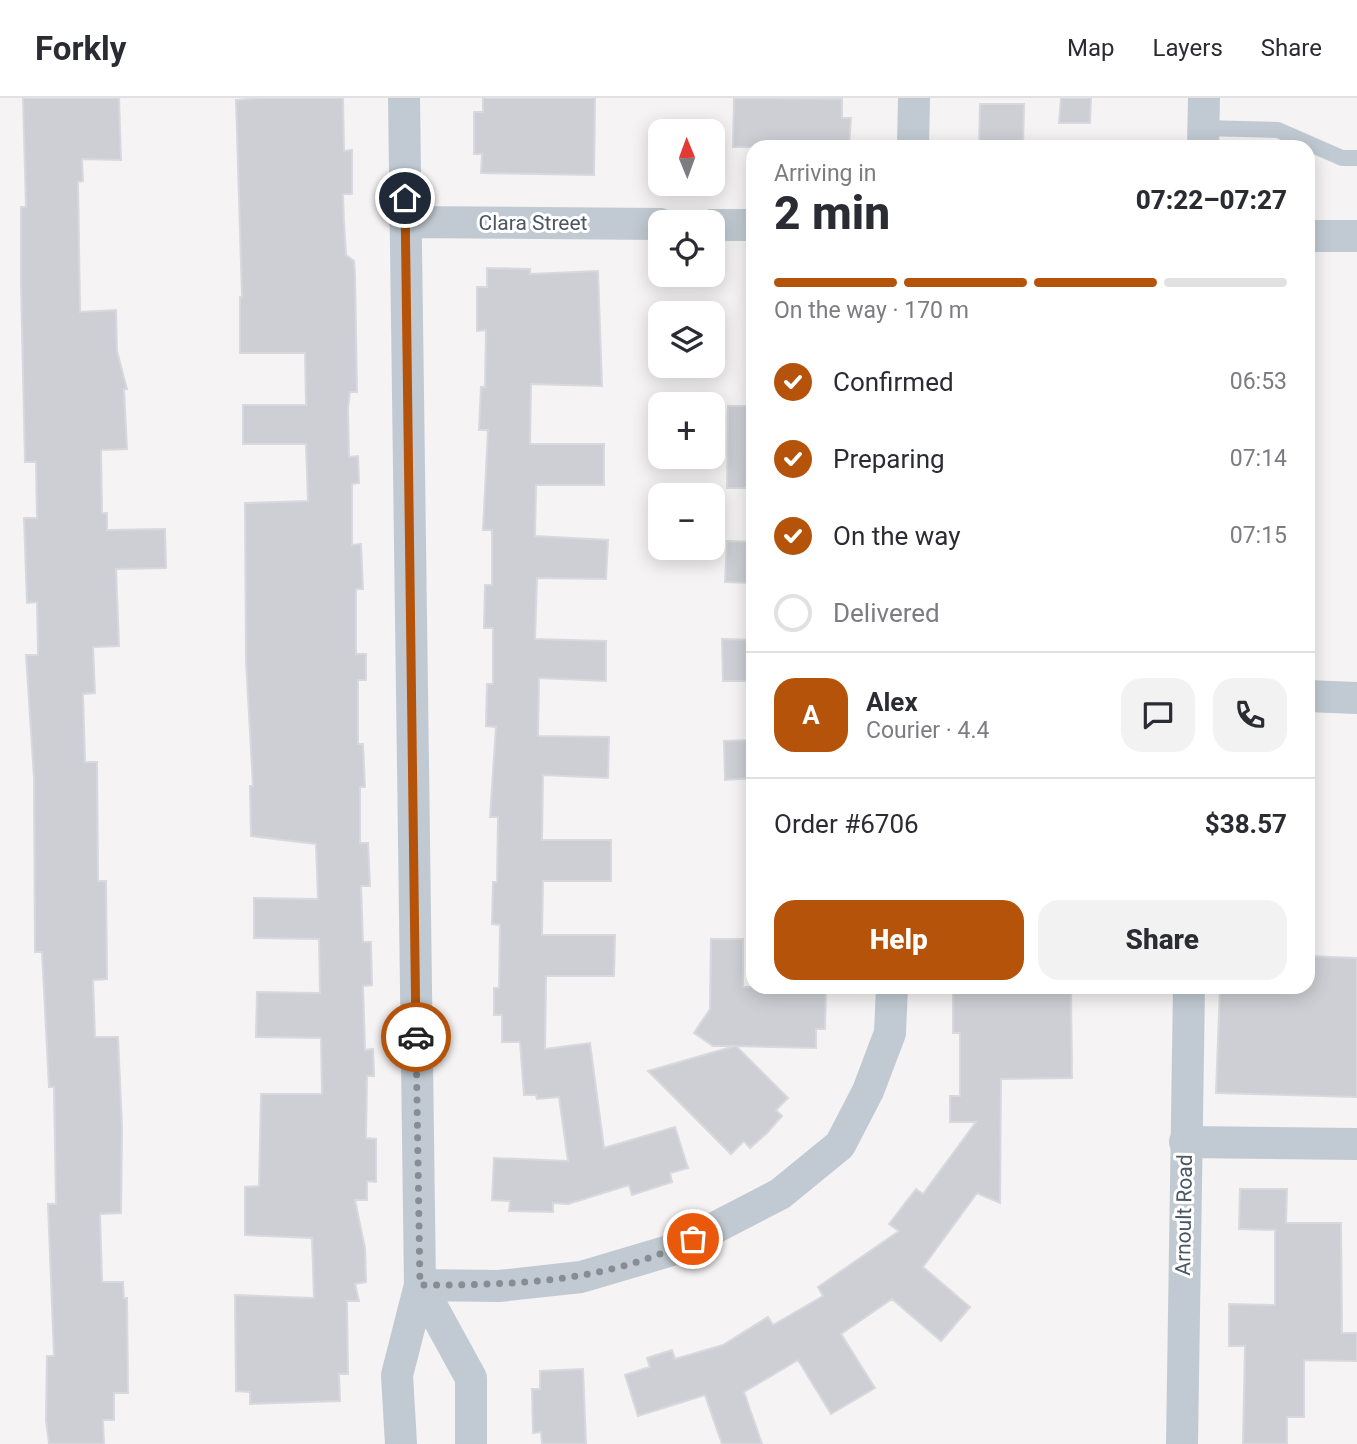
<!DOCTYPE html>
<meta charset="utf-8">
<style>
:root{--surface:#fff;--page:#f2f2f3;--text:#2b2b33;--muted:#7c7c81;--line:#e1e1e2;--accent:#b45309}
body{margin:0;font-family:Roboto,sans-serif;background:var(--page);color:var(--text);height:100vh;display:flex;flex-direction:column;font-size:26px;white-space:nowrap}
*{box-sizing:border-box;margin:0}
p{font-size:23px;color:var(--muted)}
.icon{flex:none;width:38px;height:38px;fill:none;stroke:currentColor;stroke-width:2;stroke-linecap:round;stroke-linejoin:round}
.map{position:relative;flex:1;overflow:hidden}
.drawer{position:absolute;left:746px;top:42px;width:569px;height:854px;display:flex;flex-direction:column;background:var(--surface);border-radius:21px;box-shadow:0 4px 18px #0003}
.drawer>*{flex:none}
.needle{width:46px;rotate:359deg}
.controls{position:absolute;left:648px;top:21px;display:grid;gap:14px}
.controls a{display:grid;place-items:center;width:77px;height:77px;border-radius:14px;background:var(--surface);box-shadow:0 4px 18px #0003;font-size:35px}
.pin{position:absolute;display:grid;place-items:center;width:60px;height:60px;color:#fff;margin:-30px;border:4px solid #fff;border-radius:50%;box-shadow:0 2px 7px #0007}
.courier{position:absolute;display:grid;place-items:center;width:70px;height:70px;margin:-35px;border:5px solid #b45309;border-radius:50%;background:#fff;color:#222;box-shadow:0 2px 9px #0007}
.headline em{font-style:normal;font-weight:800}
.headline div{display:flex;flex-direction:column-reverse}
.headline{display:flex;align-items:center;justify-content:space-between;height:119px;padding:0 28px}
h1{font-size:46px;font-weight:800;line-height:52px}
.bar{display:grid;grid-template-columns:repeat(4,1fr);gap:10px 7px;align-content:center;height:84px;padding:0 28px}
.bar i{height:9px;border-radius:5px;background:var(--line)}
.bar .current{background:var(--accent)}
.bar p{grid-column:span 4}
.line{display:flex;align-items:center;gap:18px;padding:0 28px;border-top:2px solid var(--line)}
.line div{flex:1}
.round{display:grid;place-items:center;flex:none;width:74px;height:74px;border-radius:21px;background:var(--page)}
ol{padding:0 28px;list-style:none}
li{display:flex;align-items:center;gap:21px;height:77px}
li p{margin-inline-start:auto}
li .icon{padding:7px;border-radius:50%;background:var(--accent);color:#fff;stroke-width:4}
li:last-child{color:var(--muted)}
li i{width:38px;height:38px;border:4px solid var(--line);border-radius:50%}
.action{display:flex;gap:14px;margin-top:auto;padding:14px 28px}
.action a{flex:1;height:80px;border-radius:21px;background:var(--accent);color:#fff;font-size:28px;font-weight:800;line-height:80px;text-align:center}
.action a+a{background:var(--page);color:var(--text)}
header{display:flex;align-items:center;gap:42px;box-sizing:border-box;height:98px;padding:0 35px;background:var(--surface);border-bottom:2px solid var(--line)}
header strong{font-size:33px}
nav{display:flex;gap:38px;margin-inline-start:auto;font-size:24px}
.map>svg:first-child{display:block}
</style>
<header>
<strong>Forkly</strong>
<nav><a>Map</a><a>Layers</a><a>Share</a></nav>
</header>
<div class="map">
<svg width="1357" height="1346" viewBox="0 0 1357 1346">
<rect width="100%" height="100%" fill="#f5f3f3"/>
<path fill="#cdcfd5" stroke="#d7d9de" stroke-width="2" d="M 23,0 L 119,0 L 121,62 L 82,61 L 83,83 L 78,84 L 80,214 L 116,212 L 117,253 L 127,291 L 124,291 L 127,351 L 101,352 L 102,415 L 107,415 L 107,432 L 165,431 L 166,470 L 116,471 L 119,548 L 93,549 L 95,595 L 83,596 L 85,664 L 97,664 L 98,783 L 106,783 L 107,881 L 93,882 L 95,939 L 118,939 L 122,1030 L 121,1115 L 100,1116 L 102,1184 L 123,1184 L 124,1200 L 127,1200 L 128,1295 L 114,1295 L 114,1322 L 103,1322 L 104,1346 L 49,1346 L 46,1322 L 47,1258 L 54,1258 L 48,1106 L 56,1106 L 54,989 L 49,989 L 42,854 L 35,854 L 34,680 L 26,557 L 38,557 L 37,504 L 27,505 L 24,420 L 37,420 L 36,364 L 25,364 L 21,186 L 21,109 L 26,109 Z
M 259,0 L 343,0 L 344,53 L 352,52 L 352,96 L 343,96 L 344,125 L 346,157 L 354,163 L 355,177 L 357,294 L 350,294 L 348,310 L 349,359 L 358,358 L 359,385 L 352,386 L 352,447 L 361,446 L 363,491 L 356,491 L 356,556 L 366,556 L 366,582 L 358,582 L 358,646 L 363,646 L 365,689 L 360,689 L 360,745 L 368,745 L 370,788 L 361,788 L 363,844 L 371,844 L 372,887 L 363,888 L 365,952 L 373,951 L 374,978 L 367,978 L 366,1040 L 376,1041 L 376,1084 L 367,1083 L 367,1102 L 355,1102 L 365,1150 L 366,1184 L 355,1186 L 359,1203 L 347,1203 L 348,1276 L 339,1276 L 340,1303 L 250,1306 L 250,1294 L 236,1293 L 235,1197 L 314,1200 L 312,1140 L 245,1137 L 245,1089 L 259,1088 L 261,996 L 322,996 L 321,940 L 256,939 L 257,894 L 320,895 L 319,841 L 254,840 L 254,800 L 318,801 L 316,746 L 251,738 L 250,688 L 253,688 L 246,563 L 245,405 L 308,403 L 306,346 L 243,346 L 243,307 L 306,307 L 305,255 L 240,255 L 240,199 L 242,199 L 236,2 Z
M 483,0 L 595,0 L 594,77 L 481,75 L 482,56 L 474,56 L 474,14 L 483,14 Z
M 734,0 L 842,1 L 842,20 L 851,20 L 849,49 L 733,49 Z
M 1061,0 L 1091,0 L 1090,25 L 1059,25 Z
M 980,6 L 1024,6 L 1023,49 L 979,49 Z
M 487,170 L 530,171 L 530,176 L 598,173 L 602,288 L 531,286 L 530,346 L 604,346 L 604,387 L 536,387 L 535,438 L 608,442 L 606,481 L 537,480 L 535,541 L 606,543 L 606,583 L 539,580 L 538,638 L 609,639 L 608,680 L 543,677 L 542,742 L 611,742 L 611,783 L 543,783 L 542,837 L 615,837 L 614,878 L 546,878 L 545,951 L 590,945 L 604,1050 L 675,1029 L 688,1070 L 670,1075 L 672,1084 L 632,1097 L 629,1087 L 568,1106 L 553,1105 L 553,1114 L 509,1113 L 510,1103 L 492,1102 L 494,1060 L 568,1063 L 559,999 L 537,1001 L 536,997 L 524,997 L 520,944 L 502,944 L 502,917 L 494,917 L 494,890 L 499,890 L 500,827 L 492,826 L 493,784 L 497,784 L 498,719 L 490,719 L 496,629 L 486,628 L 487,586 L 493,586 L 493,530 L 484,530 L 485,487 L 492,487 L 492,432 L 483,432 L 488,332 L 479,332 L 481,289 L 485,289 L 486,232 L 477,233 L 477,189 L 487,189 Z
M 728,308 L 752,308 L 752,390 L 727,390 Z
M 727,443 L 752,444 L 752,485 L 725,484 Z
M 722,541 L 752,542 L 752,583 L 723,583 Z
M 752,642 L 752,680 L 725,682 L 724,643 Z
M 711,841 L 743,841 L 743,889 L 826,889 L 825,931 L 816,931 L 816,950 L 736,948 L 788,1000 L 776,1012 L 782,1018 L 767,1035 L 750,1050 L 744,1043 L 731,1056 L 648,973 L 735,948 L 713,948 L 694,935 L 710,911 Z
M 1307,858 L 1357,860 L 1357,999 L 1216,995 L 1220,889 L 1307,889 Z
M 963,889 L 1071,889 L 1072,980 L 1001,981 L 1000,1105 L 977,1095 L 923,1169 L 970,1209 L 941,1243 L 892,1201 L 841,1236 L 875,1290 L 831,1316 L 798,1262 L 744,1294 L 762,1346 L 722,1346 L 705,1297 L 638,1318 L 625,1277 L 650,1269 L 647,1260 L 672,1252 L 675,1261 L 723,1247 L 768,1219 L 773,1227 L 823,1198 L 818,1189 L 899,1133 L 889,1126 L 916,1091 L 923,1096 L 976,1024 L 950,1024 L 950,998 L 960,998 L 960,935 L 953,935 L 953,892 L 962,892 Z
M 1240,1091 L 1287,1091 L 1286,1125 L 1341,1125 L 1342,1235 L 1357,1235 L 1357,1263 L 1304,1262 L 1304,1319 L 1287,1319 L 1287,1346 L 1243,1346 L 1245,1248 L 1229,1248 L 1229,1206 L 1275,1207 L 1275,1132 L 1239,1131 Z
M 583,1271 L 586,1346 L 542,1346 L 541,1334 L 533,1335 L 532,1291 L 540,1291 L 540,1273 Z"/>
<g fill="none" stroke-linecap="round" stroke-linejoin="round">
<path stroke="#c1cad2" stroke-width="16" d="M 1203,30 L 1278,32 L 1342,60 L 1357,60"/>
<path stroke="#c1cad2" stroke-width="32" d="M 913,49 L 914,0
M 1203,49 L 1204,0
M 405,124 L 660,126
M 712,127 L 752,127
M 1307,138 L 1357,138
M 1307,598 L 1357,600
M 1185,1044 L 1357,1046
M 420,1187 L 499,1188 L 581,1179 L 672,1152 L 780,1096 L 840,1047 L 868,993 L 890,935 L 892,889
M 420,1187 L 471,1280 L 471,1346
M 401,1346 L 397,1277 L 420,1187 L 404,0
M 1182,1346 L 1189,889"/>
</g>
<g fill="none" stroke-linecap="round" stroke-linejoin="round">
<path stroke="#868d94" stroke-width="7" stroke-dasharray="0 12.6" d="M 416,939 L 420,1187 C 513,1187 608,1185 693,1141"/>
<path stroke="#b45309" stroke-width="9" d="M 405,100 L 416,939"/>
</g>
<g text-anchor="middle" stroke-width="6" stroke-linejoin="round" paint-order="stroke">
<g font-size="21" fill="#4a5661" stroke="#fff">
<text x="533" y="132">Clara Street</text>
<text transform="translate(1184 1117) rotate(-89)" y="7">Arnoult Road</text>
</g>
</g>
</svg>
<div class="controls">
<a><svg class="needle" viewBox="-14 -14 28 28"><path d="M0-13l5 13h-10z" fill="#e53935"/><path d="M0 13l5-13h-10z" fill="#7c7c81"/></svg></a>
<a><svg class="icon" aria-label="locate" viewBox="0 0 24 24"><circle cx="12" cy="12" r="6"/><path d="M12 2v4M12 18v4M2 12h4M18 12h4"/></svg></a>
<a><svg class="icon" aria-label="layers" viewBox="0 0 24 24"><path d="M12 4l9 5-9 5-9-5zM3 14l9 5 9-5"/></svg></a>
<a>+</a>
<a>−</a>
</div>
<div class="pin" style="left:693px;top:1141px;background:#ea580c"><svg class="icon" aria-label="bag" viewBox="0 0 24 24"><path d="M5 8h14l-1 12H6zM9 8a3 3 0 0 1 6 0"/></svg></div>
<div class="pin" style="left:405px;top:100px;background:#1f2937"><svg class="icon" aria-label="home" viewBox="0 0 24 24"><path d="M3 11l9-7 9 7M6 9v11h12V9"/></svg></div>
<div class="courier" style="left:416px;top:939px"><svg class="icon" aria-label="car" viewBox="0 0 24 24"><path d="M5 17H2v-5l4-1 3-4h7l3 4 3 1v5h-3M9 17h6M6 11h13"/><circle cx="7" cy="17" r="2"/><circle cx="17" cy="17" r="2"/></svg></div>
<section class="drawer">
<div class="headline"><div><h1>2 min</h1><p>Arriving in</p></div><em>07:22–07:27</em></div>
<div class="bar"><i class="current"></i><i class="current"></i><i class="current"></i><i></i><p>On the way · 170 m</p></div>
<ol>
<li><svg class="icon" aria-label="check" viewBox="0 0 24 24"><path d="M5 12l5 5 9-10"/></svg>Confirmed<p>06:53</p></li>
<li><svg class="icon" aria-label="check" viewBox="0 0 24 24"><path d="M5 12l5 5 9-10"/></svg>Preparing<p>07:14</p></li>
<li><svg class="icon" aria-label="check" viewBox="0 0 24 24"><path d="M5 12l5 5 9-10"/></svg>On the way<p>07:15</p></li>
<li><i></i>Delivered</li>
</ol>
<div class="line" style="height:126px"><b class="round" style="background:var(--accent);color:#fff">A</b><div><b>Alex</b><p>Courier · 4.4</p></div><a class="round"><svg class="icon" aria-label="chat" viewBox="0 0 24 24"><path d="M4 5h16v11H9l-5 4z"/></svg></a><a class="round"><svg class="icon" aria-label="phone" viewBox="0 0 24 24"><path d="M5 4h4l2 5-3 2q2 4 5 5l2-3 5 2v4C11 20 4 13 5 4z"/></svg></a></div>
<div class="line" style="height:91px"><div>Order #6706</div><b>$38.57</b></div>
<div class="action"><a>Help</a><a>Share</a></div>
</section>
</div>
